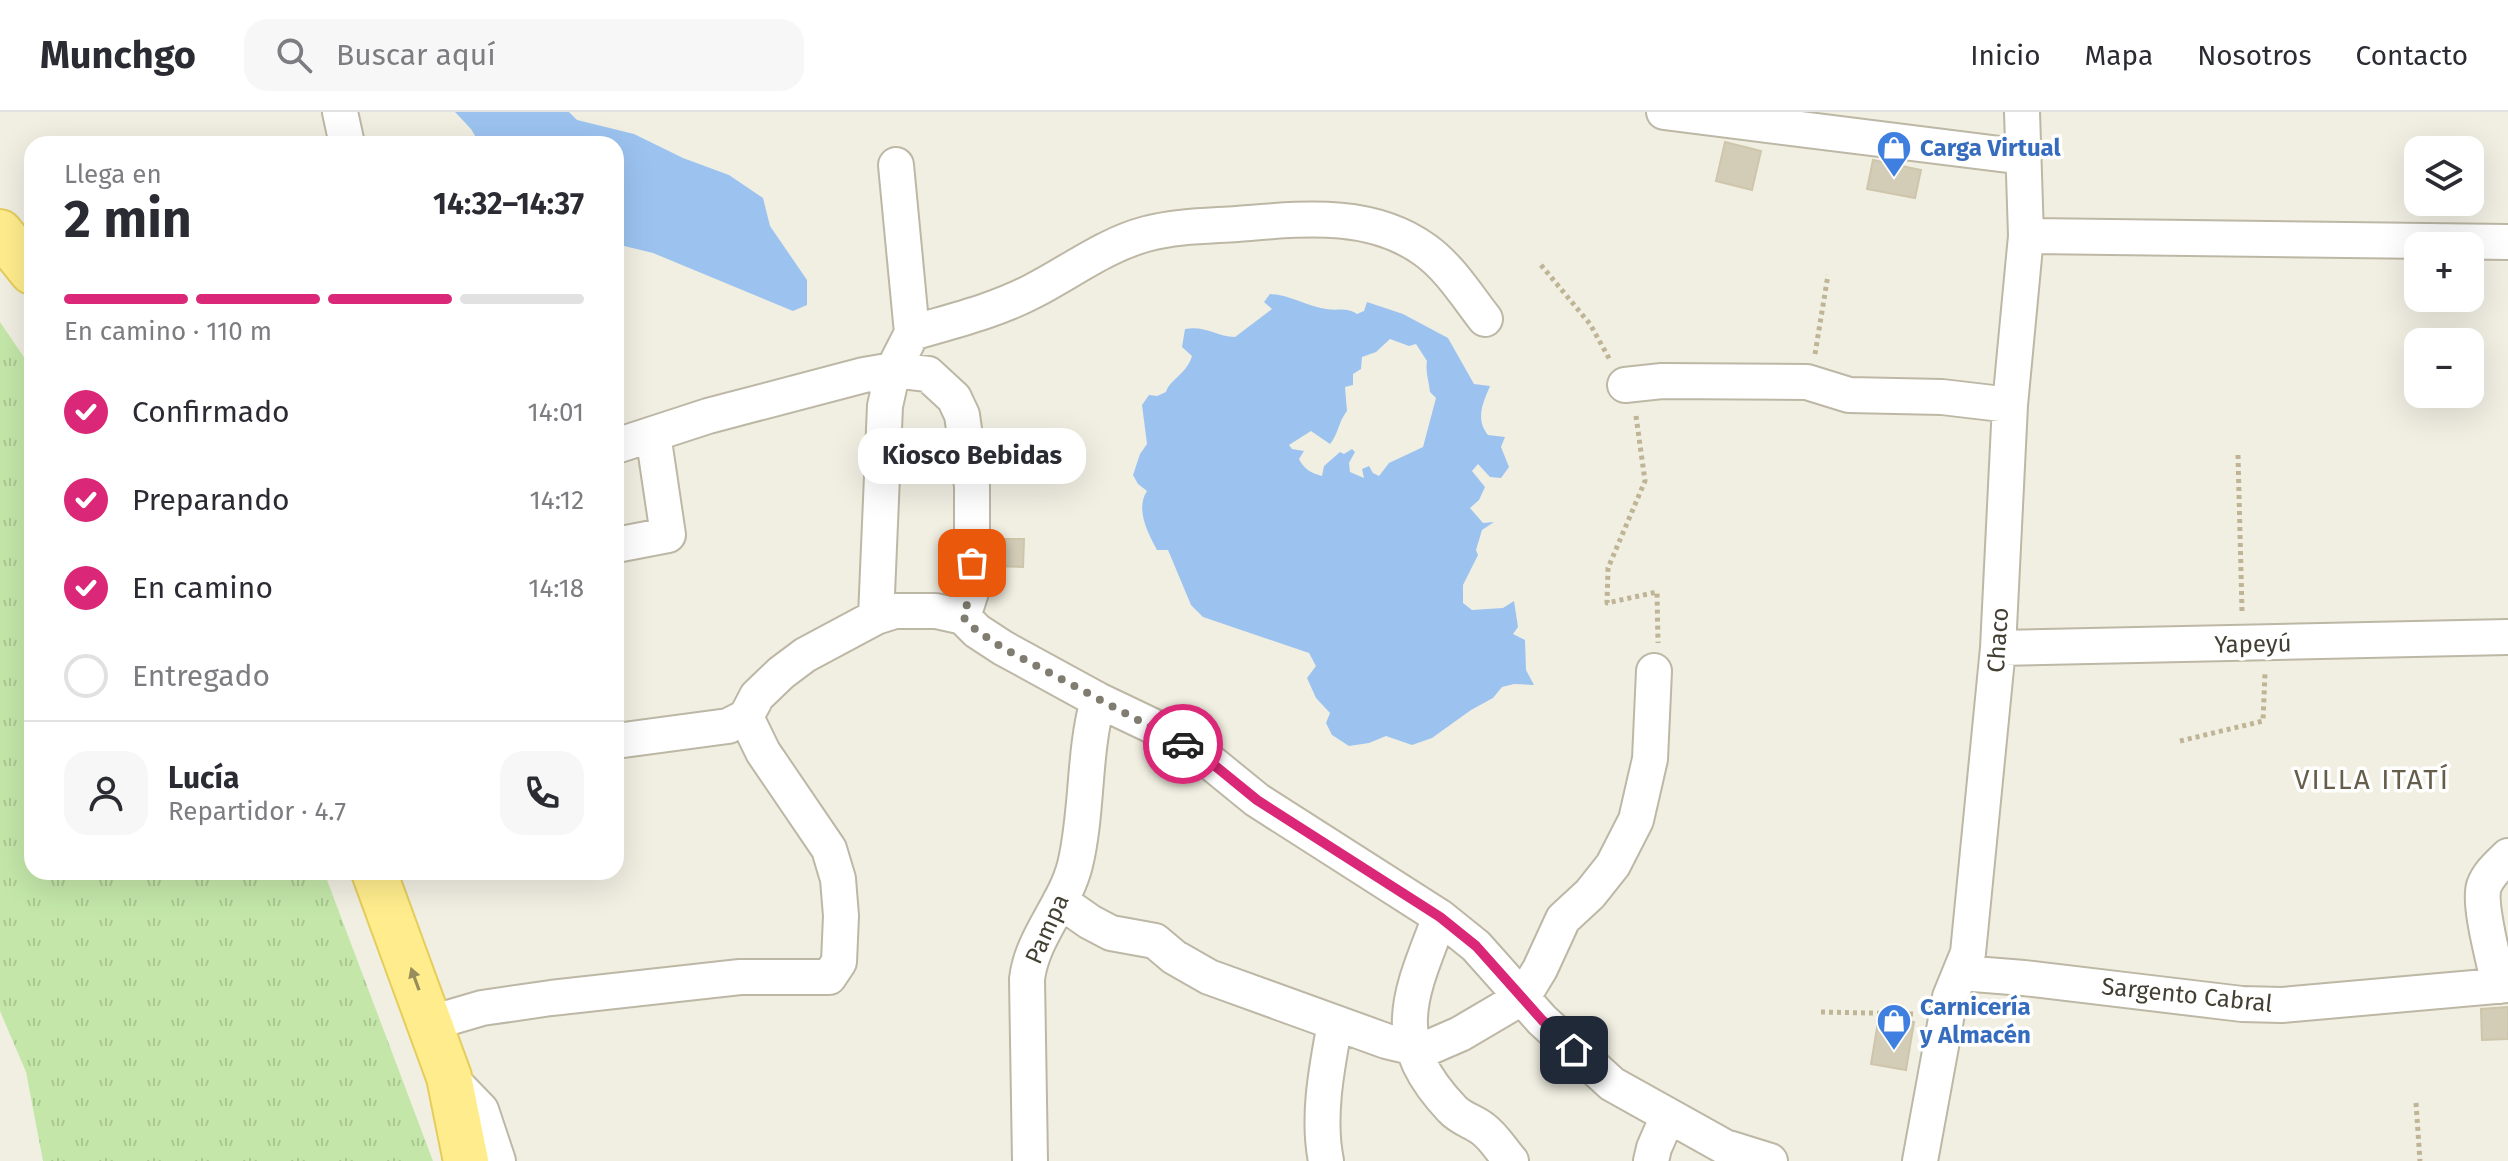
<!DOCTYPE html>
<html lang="es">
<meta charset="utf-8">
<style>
:root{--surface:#fff;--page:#f7f7f7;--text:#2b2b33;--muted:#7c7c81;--line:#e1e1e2;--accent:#db2777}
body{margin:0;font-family:"Fira Sans",sans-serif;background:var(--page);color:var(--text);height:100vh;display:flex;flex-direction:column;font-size:30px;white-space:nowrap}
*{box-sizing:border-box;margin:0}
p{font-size:26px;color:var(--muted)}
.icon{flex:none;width:44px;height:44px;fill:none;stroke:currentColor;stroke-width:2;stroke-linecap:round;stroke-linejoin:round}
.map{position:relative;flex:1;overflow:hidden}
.drawer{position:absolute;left:24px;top:24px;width:600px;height:744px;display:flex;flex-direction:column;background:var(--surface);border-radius:24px;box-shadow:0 8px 32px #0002}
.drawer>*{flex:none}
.controls{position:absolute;left:2404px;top:24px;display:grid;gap:16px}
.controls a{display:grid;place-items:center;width:80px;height:80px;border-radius:16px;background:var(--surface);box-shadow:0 8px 32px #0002;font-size:40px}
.pin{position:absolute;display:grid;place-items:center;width:68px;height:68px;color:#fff;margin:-34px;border-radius:16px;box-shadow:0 4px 12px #0006}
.courier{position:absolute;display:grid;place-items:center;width:80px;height:80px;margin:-40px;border:6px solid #db2777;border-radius:50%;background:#fff;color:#222;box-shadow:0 2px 10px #0007}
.bubble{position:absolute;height:56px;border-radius:24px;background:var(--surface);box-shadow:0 8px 32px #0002;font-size:26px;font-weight:700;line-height:56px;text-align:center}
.head em{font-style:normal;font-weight:700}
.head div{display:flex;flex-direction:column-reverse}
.head{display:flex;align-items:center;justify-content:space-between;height:136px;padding:0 40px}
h1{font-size:52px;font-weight:700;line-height:60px}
.bar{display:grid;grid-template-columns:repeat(4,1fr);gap:12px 8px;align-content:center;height:96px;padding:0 40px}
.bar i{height:10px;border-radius:6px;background:var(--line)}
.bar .selected{background:var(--accent)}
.bar p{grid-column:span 4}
.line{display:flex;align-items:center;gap:20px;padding:0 40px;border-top:2px solid var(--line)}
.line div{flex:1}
.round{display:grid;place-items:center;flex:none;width:84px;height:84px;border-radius:24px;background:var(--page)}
ol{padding:0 40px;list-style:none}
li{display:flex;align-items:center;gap:24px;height:88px}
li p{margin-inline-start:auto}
li .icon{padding:8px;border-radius:50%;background:var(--accent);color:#fff;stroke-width:4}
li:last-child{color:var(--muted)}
li i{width:44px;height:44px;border:4px solid var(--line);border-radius:50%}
header{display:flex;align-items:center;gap:48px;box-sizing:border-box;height:112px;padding:0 40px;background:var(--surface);border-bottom:2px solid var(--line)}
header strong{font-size:38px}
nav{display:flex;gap:44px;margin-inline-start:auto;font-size:28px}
.search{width:560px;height:72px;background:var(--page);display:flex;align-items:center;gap:20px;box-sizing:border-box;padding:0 28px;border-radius:24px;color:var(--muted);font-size:30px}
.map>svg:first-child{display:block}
</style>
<header>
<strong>Munchgo</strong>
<div class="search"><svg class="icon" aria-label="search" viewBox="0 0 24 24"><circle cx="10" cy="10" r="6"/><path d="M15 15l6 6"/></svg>Buscar aquí</div>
<nav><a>Inicio</a><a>Mapa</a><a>Nosotros</a><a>Contacto</a></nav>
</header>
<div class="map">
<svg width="2508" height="1049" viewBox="0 0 2508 1049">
<defs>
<pattern id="grass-tufts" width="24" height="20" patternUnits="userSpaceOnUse" patternTransform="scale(2)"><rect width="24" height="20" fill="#c4e7a9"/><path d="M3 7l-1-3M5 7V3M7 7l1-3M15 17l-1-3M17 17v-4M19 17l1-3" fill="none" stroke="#aac792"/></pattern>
</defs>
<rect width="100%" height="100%" fill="#f1efe2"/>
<path fill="url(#grass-tufts)" d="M 0,210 L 32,257 L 32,760 L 324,760 L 433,1049 L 43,1049 L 26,960 L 0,899 Z"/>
<path fill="#9cc3f0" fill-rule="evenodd" d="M 455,0 L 569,0 L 577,8 L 634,22 L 683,46 L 729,63 L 763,86 L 770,114 L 807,168 L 807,193 L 793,199 L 653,141 L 616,132 L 616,32 L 480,32 L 471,17 Z
M 1270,182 C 1291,183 1306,194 1326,197 C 1338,199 1346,195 1357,202 L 1364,199 L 1367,190 L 1403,202 L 1448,226 L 1474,272 L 1490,274 C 1483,291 1475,307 1488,323 L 1505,325 L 1501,335 L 1509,355 L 1501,366 L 1490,365 L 1478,352 L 1472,359 L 1485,375 L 1479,388 L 1470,396 L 1483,411 L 1494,410 L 1482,418 L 1476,438 L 1478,443 L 1463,473 L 1463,491 L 1472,498 L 1503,496 L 1514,489 L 1518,515 L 1513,522 L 1525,528 L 1526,558 L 1534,573 L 1514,572 L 1502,575 L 1493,586 L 1471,598 L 1432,626 L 1412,633 L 1386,624 L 1369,631 L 1349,634 L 1332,623 L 1326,611 L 1330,601 L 1316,586 L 1307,566 L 1316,554 L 1309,541 L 1203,505 L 1191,493 L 1168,438 L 1157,438 C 1148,421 1135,397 1147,379 L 1138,372 L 1133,363 L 1140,342 L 1147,332 L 1142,293 L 1149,283 L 1157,284 L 1166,280 C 1170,267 1186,263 1192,244 L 1182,235 L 1185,217 C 1204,213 1216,224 1235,225 L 1272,197 L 1264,190 ZM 1390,227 L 1409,234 L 1416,232 L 1427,249 C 1425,260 1429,269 1430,280 L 1436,286 L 1423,335 L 1389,351 L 1379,364 L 1373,361 L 1369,354 L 1362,357 L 1364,366 L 1350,360 L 1349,351 L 1355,340 L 1352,337 L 1344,342 L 1340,340 L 1324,354 L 1322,364 C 1311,361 1304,357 1299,347 L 1304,339 L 1292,337 L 1289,333 L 1311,319 L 1330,332 C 1339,321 1338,310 1347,299 L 1345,275 L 1353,273 L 1353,262 L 1361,257 L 1362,245 L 1376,240 Z"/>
<path fill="#d3ccb7" stroke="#cec5ab" stroke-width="2" d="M 1725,30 L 1761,39 L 1752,78 L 1716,69 Z
M 1873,48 L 1921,58 L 1915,86 L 1867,77 Z
M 992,427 L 1024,427 L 1023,455 L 992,454 Z
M 2508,895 L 2508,927 L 2482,928 L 2481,897 Z
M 1879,904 L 1914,910 L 1906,958 L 1871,952 Z"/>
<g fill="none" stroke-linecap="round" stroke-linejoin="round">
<defs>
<path id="minor" d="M 340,0 L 347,32
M 1664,0 L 2024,45
M 2026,124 L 2508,130
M 912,221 C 952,209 995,199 1033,179 C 1070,160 1105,133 1146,122 C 1176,114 1207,114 1237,112 C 1300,107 1370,98 1425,138 C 1449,155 1467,184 1485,207
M 1625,273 L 1662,269 L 1807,270 L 1849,283 L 1942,285 L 2010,293
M 616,334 L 708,304 L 864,263 L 893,258 L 928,262 L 954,286 L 962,303 L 972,374 L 972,477 L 963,505
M 616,433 L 668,423 L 653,322
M 876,505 L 885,294 L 893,258 L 912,221 L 896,53
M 1998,536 L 2508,525
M 616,629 L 728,614 L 746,605
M 1060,789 L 1090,810 L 1111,821 L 1155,829 L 1174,845 L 1209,865 L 1386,929 L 1411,935 L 1430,935 L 1460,922 L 1523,885 L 1540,857 L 1563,807 L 1590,782 L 1613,753 L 1636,708 L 1650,647 L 1654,559
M 1440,805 C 1410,884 1386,927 1452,997 C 1461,1007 1473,1009 1483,1017 C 1494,1025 1502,1039 1511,1049
M 1961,861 L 2024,866 L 2242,892 L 2282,893 L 2508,873
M 2499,874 C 2495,852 2478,793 2484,774 C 2489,761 2499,753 2508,744
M 431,911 L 482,896 L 551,886 L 740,865 L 829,865 L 839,850 L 841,804 L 838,767 L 829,737 L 763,640 L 746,605 L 757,584 L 781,561 L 805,543 L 876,505 L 895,499 L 936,499 L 963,505 L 977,519 L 1003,536 L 1098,588 L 1163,619 L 1203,644 L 1257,688 L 1440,805 L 1476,834 L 1542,908 L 1612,972 L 1725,1035 L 1770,1049
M 449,965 L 481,998 L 498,1049
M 1030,1049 L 1027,867 C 1032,825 1065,793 1075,753 C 1088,699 1083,642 1098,588
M 1326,1049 C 1317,1004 1327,955 1335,911
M 1651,1049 L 1654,1036 L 1668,1004
M 1920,1049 L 1950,885 L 1968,841 L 1998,536 L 2010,293 L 2026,124 L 2022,0"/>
<path id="major" d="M 0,120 L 32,160
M 374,760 L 449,965 L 466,1049"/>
</defs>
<use href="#minor" stroke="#bdb7a5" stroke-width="38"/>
<use href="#major" stroke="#e5cd5d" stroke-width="48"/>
<path stroke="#bfb596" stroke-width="5" stroke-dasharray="4 4" stroke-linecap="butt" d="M 1541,153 L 1590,212 L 1610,248
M 1815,242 L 1828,163
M 1636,304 L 1645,369 L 1608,456 L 1607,491 L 1657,480 L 1658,531
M 2238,343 L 2242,499
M 2180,629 L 2263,609 L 2265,561
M 1821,900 L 1914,902
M 2416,991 L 2420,1049"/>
<use href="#minor" stroke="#fff" stroke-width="34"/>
<use href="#major" stroke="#ffed8d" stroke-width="44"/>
</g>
<defs><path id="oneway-solid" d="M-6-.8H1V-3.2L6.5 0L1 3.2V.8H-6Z" transform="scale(2)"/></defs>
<use fill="#988d5c" href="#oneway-solid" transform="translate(415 867) rotate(-110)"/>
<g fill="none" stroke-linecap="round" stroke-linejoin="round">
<path stroke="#807d70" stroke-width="8" stroke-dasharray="0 14.4" d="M 972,451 L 972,477 L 963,505 L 977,519 L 1003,536 L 1183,632"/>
<path stroke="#db2777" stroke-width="10" d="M 1183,632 L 1203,644 L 1257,688 L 1440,805 L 1476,834 L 1542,908 L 1574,938"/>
</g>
<defs>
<symbol id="shop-pin" viewBox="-11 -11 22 30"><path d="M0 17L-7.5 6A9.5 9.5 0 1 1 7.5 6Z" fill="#3f7fe0" stroke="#fff"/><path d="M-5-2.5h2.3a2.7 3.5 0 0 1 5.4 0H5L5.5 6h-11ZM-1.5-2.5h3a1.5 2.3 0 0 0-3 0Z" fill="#fff"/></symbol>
</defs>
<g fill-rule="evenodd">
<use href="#shop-pin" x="1874" y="16" width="40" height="54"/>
<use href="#shop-pin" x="1874" y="889" width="40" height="54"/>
</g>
<g text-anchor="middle" stroke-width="7" stroke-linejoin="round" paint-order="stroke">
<g font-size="24" font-weight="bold" fill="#366cbe" stroke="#fff" text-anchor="start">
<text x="1920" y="44">Carga Virtual</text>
<text x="1920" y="903">Carnicería<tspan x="1920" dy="28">y Almacén</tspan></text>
</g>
<g font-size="24" fill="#433f33" stroke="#fff">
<text transform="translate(1998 528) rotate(-86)" y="8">Chaco</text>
<text transform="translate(2253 532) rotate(-1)" y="8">Yapeyú</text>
<text transform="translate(1047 817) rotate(-66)" y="8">Pampa</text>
<text transform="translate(2187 883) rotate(6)" y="8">Sargento Cabral</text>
</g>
<g font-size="28" letter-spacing="2" fill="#665e4a" stroke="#fff">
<text x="2372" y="677">VILLA ITATÍ</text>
</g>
</g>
</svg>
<div class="controls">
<a><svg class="icon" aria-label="layers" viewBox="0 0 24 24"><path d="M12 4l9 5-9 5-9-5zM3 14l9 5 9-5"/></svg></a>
<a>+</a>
<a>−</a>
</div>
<div class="pin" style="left:972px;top:451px;background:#ea580c"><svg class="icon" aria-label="bag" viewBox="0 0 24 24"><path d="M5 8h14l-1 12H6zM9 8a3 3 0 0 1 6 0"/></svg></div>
<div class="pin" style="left:1574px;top:938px;background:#1f2937"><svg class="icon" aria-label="home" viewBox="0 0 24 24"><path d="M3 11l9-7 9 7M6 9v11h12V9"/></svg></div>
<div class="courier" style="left:1183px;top:632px"><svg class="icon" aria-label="car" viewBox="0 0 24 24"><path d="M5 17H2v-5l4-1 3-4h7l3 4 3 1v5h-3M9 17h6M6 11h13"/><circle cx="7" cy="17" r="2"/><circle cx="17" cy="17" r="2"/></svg></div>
<div class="bubble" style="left:858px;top:316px;width:228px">Kiosco Bebidas</div>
<section class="drawer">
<div class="head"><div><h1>2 min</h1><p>Llega en</p></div><em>14:32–14:37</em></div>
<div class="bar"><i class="selected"></i><i class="selected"></i><i class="selected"></i><i></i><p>En camino · 110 m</p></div>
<ol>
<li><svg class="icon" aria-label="check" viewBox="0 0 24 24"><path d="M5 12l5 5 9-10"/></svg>Confirmado<p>14:01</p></li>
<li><svg class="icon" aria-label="check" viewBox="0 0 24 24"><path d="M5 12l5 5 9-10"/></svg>Preparando<p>14:12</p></li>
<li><svg class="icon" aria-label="check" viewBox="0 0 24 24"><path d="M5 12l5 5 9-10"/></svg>En camino<p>14:18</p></li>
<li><i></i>Entregado</li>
</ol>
<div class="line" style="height:144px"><a class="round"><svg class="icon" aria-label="person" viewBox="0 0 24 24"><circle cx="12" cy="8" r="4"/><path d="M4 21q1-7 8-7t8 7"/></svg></a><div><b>Lucía</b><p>Repartidor · 4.7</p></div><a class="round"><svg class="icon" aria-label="phone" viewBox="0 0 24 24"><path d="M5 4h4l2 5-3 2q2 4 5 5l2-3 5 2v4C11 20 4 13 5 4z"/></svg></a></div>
</section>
</div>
